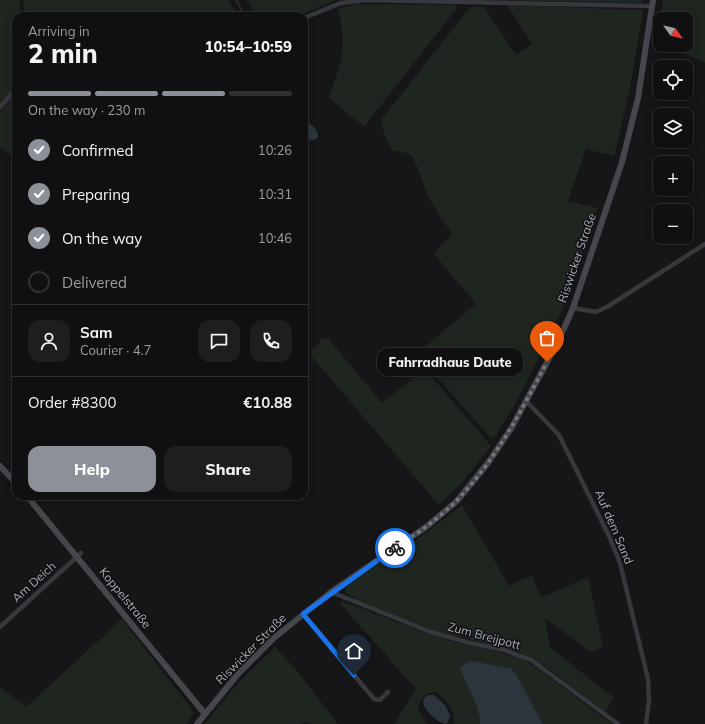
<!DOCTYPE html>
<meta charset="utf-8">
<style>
:root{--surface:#101012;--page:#1e1e20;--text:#f1f3f6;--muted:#9c9d9f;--line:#303032;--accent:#8c9099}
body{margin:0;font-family:Mulish,sans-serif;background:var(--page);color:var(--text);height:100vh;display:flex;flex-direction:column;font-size:15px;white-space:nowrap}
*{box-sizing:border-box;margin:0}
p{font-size:13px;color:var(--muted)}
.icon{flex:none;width:22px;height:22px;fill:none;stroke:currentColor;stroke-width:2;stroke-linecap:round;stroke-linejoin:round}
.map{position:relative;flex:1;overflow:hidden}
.details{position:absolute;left:12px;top:12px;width:296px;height:488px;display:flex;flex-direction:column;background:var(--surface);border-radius:12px;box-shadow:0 2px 10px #0003,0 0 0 1px var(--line)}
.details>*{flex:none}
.needle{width:26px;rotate:124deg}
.controls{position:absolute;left:653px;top:12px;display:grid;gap:8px}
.controls a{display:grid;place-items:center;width:40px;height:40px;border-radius:8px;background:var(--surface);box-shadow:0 2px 10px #0003,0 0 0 1px var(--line);font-size:20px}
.pin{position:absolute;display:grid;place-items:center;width:34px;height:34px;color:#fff;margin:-41px -17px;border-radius:50% 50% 50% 0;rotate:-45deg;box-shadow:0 0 4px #0007}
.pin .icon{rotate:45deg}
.courier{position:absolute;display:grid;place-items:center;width:40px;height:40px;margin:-20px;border:3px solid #1a73e8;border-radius:50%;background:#fff;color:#222;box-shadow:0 1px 5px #0007}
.bubble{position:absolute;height:28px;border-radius:12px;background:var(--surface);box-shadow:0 2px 10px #0003,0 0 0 1px var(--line);font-size:13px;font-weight:800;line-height:28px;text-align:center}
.headline em{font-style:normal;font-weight:800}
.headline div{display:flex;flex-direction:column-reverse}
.headline{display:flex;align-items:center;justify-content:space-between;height:68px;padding:0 16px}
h1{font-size:26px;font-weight:800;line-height:30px}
.bar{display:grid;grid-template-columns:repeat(4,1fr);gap:6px 4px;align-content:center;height:48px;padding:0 16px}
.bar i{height:5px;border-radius:3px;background:var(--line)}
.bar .current{background:var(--accent)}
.bar p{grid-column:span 4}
.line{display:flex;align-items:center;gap:10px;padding:0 16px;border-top:1px solid var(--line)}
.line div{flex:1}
.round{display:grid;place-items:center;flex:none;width:42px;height:42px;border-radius:12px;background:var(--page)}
ol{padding:0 16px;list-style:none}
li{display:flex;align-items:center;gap:12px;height:44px}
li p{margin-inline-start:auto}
li .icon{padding:4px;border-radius:50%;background:var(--accent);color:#fff;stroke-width:4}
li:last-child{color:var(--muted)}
li i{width:22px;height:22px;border:2px solid var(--line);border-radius:50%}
.action{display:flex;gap:8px;margin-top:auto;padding:8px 16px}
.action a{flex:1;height:46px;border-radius:12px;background:var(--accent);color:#fff;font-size:16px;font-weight:800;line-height:46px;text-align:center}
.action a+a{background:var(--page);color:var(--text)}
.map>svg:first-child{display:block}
</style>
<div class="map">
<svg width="705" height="724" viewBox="0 0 705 724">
<rect width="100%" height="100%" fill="#161618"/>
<path fill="#1e261f" d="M 0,0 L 19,0 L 21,16 L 16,16 L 16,85 L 0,103 Z
M 23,0 L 228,0 L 238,16 L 25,16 Z
M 247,0 L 336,0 L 297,16 L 256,16 Z
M 499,0 L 643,0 L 642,3 Z
M 663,0 L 705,0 L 705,63 L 664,45 L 686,45 L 686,19 L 660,19 Z
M 370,4 L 455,5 L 457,8 L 364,127 L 329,98 C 341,61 348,49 338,9 L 352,5 Z
M 507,5 L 643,10 L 630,89 L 614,156 L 586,149 L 568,201 L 597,208 L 564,306 L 517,401 L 493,440 L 416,354 L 476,304 L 434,254 L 452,233 C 441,218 431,205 425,188 C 419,173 419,167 410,154 L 392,150 L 384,134 L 381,120 L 470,7 L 484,7 L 516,55 L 532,44 Z
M 16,92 L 16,159 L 0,147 L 0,111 Z
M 328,338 L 382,403 L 425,369 L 491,446 L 461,484 L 439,505 L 312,357 L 312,350 L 322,339 Z
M 462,505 L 509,586 L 532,575 L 541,598 L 588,577 L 603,647 L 590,652 L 545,618 L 550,647 L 614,698 L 605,712 L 547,668 L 519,652 L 433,630 L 359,601 L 345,592 L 346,586 L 419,538 Z
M 342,601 L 432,635 L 454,642 L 502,653 L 522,659 L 534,666 L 612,724 L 543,724 L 516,674 C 505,665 490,668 477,662 L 462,674 C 471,689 480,707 480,724 L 454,724 C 457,713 445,698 436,692 L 426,694 L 418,705 L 420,713 L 428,724 L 394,724 L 416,688 C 402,676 393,662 381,649 C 367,633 351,619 340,602 Z
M 122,619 L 191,708 L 193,713 L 187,724 L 0,724 L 0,687 L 26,707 Z
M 275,647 L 298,672 L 338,724 L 312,724 L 302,722 L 301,724 L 204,724 L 240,681 Z"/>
<path fill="#2c353c" d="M 304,123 C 313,124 318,129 318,138 L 313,140 L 304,138 Z
M 472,661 L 511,669 L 516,674 L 543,724 L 480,724 C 480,703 466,687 460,668 L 466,663 Z
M 429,695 L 434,695 L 446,706 L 450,716 L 447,724 C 437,724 412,701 429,695 Z"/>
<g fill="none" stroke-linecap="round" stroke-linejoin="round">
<path stroke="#2c353c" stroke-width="1.5" d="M 236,0 L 245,16"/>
<path stroke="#37383d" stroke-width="4.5" d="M 304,18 L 341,3 L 367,0 L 651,6
M 0,107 L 16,88
M 573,308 L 596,312 L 607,307 L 705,244
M 527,402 L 559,435 L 609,536 L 620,563 L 648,679 L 649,700 L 646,724
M 331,592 L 431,632 L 470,643 L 504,650 L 531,660 L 618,724
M 303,614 L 374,699 L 380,700 L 388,692
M 0,627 L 81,553"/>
<path stroke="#45474d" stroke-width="6" d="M 0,466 L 16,483
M 27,496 L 205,714
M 197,724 L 238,674 L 274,638 L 331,592 L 426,527 L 457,501 L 488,463 L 512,427 L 558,342 L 573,308 L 622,162 L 638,98 L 653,0"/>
</g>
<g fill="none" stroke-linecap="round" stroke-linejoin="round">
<path stroke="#757880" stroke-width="4" stroke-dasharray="0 7.2" d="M 395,548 C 416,534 439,519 457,500 C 496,460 521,411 547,362"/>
<path stroke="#1a73e8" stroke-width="5" d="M 354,675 L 303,614 L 395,548"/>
</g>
<g text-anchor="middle" stroke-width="3" stroke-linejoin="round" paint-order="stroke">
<g font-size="12" fill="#a8adb8" stroke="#111113">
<text transform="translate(577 258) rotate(-71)" y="4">Riswicker Straße</text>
<text transform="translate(614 527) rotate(67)" y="4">Auf dem Sand</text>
<text transform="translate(34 582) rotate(-42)" y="4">Am Deich</text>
<text transform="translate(125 598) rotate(51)" y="4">Koppelstraße</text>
<text transform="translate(484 636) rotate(15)" y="4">Zum Breijpott</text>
<text transform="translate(251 649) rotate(-45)" y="4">Riswicker Straße</text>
</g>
</g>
</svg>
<div class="controls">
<a><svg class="needle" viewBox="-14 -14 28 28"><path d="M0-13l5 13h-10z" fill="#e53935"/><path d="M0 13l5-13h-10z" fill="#9c9d9f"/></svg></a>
<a><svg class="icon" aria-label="locate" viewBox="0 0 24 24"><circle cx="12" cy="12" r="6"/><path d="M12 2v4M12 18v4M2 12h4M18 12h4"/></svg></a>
<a><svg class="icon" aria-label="layers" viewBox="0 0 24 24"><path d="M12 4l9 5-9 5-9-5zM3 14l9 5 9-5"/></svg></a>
<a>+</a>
<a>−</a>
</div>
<div class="pin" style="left:547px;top:362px;background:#ea580c"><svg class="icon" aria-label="bag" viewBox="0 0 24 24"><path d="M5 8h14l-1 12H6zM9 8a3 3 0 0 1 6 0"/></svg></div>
<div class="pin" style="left:354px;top:675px;background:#1f2937"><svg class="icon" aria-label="home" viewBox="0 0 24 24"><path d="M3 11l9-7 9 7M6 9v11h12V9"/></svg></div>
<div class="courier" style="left:395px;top:548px"><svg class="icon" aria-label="bike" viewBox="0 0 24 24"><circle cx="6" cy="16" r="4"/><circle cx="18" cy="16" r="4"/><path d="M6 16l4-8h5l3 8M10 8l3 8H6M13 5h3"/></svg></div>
<div class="bubble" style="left:377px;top:348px;width:146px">Fahrradhaus Daute</div>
<section class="details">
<div class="headline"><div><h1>2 min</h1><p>Arriving in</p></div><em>10:54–10:59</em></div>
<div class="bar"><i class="current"></i><i class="current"></i><i class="current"></i><i></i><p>On the way · 230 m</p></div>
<ol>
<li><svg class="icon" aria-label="check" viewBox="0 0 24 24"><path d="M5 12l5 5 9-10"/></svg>Confirmed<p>10:26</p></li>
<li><svg class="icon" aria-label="check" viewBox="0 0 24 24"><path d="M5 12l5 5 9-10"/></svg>Preparing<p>10:31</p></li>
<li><svg class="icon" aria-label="check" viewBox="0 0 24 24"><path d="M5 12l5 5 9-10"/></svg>On the way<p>10:46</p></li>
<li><i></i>Delivered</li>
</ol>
<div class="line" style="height:72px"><a class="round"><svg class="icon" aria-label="person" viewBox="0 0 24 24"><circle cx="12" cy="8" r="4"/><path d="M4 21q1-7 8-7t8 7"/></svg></a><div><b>Sam</b><p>Courier · 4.7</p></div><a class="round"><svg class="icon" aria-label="chat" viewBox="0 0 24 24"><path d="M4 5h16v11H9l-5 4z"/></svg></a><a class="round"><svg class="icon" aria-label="phone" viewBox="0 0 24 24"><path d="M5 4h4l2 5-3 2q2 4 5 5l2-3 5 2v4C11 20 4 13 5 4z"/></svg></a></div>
<div class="line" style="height:52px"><div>Order #8300</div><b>€10.88</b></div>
<div class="action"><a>Help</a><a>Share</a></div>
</section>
</div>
